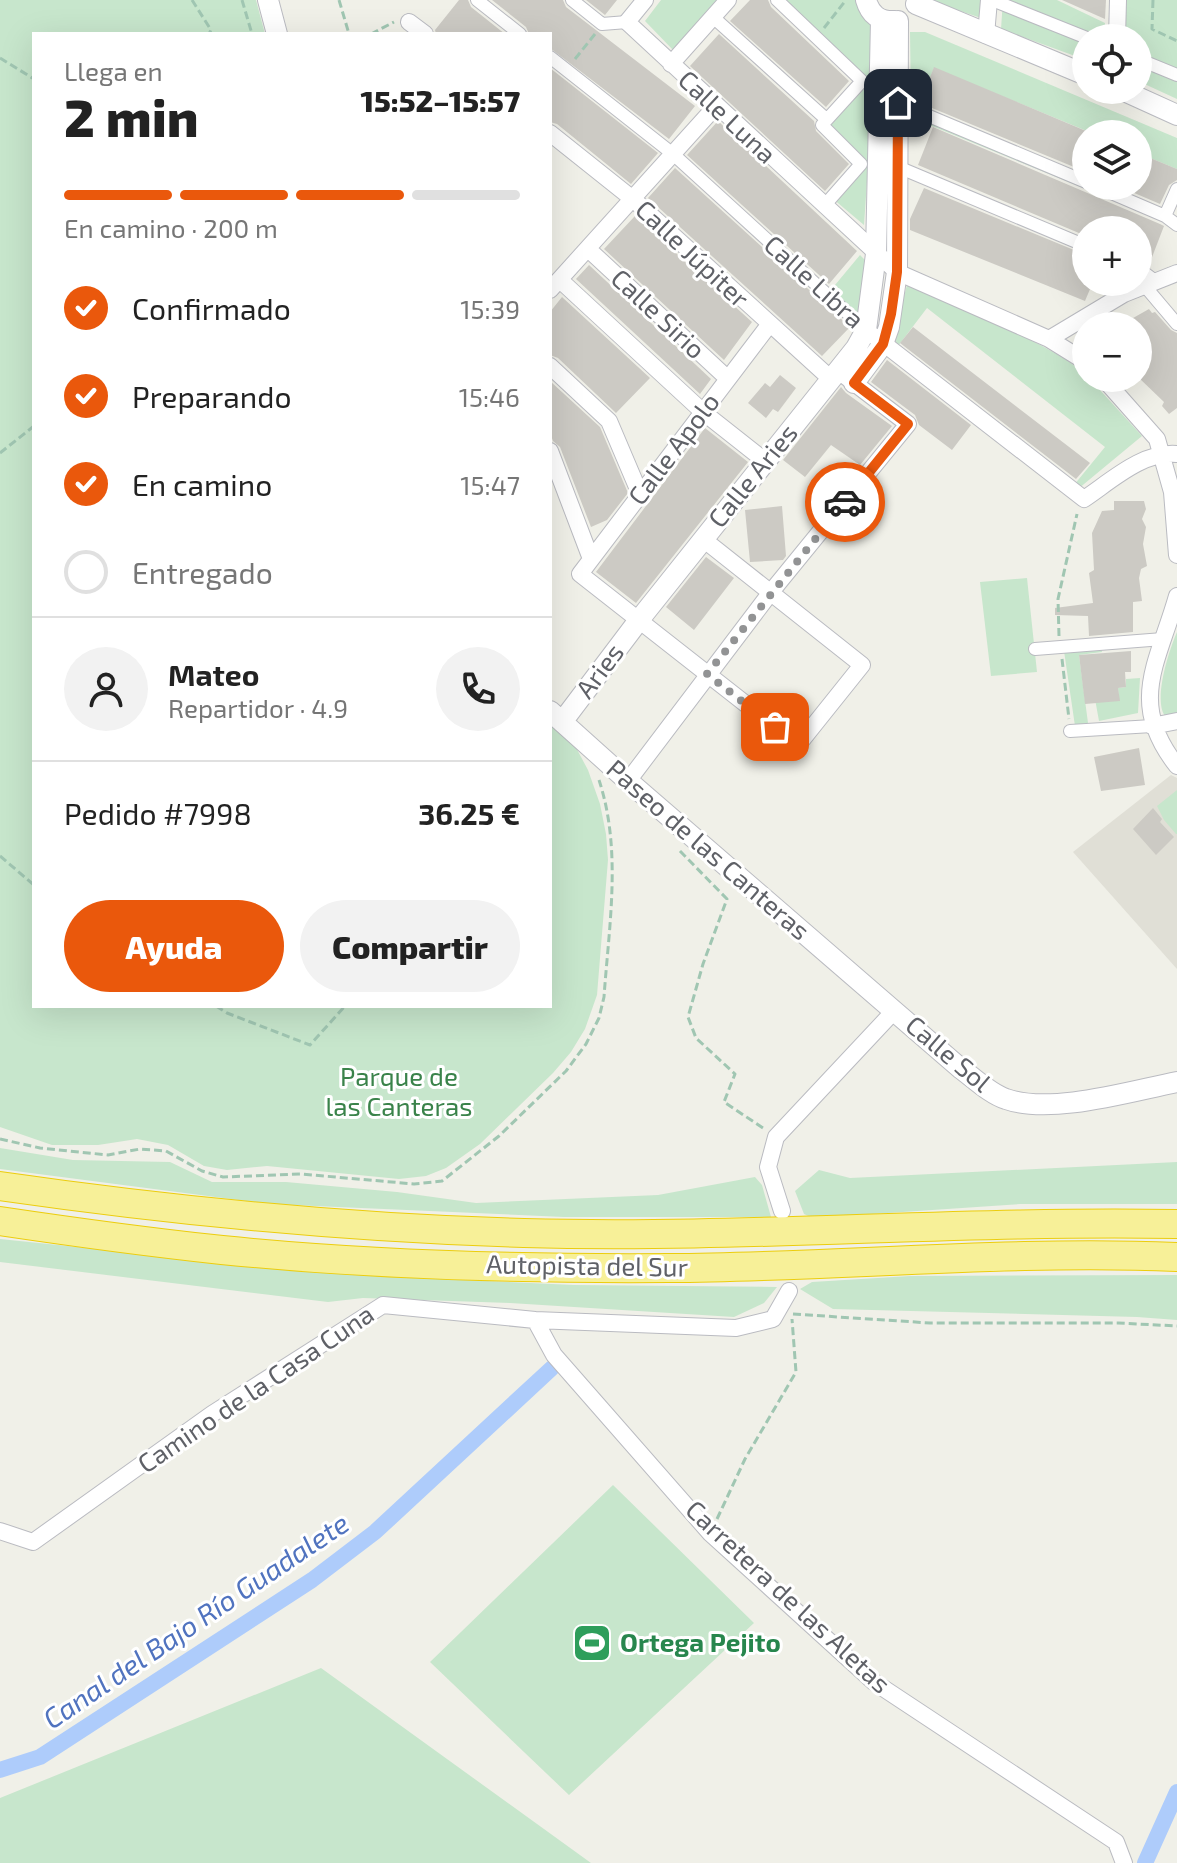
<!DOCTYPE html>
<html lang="es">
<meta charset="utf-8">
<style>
:root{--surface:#fff;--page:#f2f2f2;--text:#222;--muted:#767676;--line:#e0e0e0;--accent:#ea580c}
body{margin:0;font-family:"Exo 2",sans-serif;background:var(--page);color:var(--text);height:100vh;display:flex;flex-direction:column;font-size:30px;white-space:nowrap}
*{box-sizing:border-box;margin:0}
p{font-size:26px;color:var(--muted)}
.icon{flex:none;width:44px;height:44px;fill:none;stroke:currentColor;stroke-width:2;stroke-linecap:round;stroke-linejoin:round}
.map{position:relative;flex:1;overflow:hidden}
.panel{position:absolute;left:32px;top:32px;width:520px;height:976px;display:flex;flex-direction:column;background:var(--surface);border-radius:0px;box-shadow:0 8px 32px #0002}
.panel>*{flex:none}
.buttons{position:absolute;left:1072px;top:24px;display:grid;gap:16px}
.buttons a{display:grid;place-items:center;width:80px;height:80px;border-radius:50%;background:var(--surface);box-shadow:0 8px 32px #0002;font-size:40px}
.pin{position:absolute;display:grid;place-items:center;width:68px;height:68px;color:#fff;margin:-34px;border-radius:16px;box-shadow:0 4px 12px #0006}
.courier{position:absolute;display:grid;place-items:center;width:80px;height:80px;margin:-40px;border:6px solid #ea580c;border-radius:50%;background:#fff;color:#222;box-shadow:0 2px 10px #0007}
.head em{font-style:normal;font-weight:800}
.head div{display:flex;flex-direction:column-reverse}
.head{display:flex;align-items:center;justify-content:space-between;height:136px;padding:0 32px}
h1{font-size:52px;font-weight:800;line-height:60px}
.bar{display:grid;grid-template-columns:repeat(4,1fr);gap:12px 8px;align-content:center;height:96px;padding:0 32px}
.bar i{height:10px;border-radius:6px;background:var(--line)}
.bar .on{background:var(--accent)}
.bar p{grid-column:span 4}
.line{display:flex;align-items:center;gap:20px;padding:0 32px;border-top:2px solid var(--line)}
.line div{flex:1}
.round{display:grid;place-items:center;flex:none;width:84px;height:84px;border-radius:42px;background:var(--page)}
ol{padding:0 32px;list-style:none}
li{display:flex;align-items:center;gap:24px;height:88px}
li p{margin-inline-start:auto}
li .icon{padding:8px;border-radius:50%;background:var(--accent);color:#fff;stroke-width:4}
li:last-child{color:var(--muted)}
li i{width:44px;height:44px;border:4px solid var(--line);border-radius:50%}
.button{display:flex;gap:16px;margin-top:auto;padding:16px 32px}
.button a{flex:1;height:92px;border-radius:48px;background:var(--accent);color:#fff;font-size:32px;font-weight:800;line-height:92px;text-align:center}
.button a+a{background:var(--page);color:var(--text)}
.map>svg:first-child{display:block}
</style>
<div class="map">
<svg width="1177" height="1863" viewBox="0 0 1177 1863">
<rect width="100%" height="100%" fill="#f0f0e8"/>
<path fill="#e0dfd6" d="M 1171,775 L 1177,778 L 1177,969 L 1073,852 Z"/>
<path fill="#c7e6cc" d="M 0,0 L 256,0 L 265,34 L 34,34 L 34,1006 L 550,1006 L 550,720 L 573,742 L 588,770 L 600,804 L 606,834 L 608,860 L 597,995 L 585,1029 L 571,1052 L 553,1073 L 480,1144 L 446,1168 L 426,1176 L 399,1179 L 267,1166 L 227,1170 L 204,1166 L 168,1145 L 137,1139 L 98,1145 L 52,1145 L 0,1127 Z
M 661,0 L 718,0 L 673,50 L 645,21 Z
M 773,0 L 858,0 L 872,22 L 874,79 L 864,225 L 832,198 L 861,163 L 822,125 L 858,81 Z
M 928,0 L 982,0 L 981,18 Z
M 1003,0 L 1057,0 L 1105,23 L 1105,38 L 1086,38 L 1086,60 L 1001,29 Z
M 1125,0 L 1177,0 L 1177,99 L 1138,81 L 1138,38 L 1123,38 Z
M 910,32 L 925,32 L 1177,138 L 1177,169 L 1138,153 L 1138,134 L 1094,134 L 934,68 L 919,105 L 1086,176 L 1086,186 L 1109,186 L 1159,219 L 915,119 L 911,102 Z
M 860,255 L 865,260 L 862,323 L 830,291 Z
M 907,285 C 938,299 1077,354 1086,378 L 1089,378 L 1142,436 L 1078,489 L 1074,485 L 1105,447 L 927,308 L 898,346 L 892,341 Z
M 1027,578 L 1037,672 L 991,676 L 980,582 Z
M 1177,632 L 1177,714 L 1165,716 C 1153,700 1169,650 1177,632 Z
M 1101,647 L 1102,652 L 1079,655 L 1088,723 L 1075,726 L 1064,651 Z
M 1140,678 L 1138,713 L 1099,721 L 1095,699 L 1119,701 L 1118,688 L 1126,687 L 1126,679 Z
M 1177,790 L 1177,834 L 1176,834 L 1164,820 L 1157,806 Z
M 0,1148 L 73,1160 L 170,1162 L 212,1182 L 286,1182 L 397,1192 L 476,1203 L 658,1195 L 755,1177 L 762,1185 L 771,1217 L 564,1217 L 269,1204 L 0,1169 Z
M 1177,1162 L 1177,1204 L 1020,1204 L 813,1218 L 804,1214 L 795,1191 L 819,1170 L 850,1178 Z
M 0,1239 L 165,1256 L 443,1279 L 574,1285 L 777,1287 L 764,1303 L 734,1317 L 510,1303 L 363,1298 L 328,1302 L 0,1262 Z
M 1177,1275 L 1177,1320 L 1137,1317 L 833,1309 L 800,1289 L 812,1282 L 910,1276 Z
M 613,1485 L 754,1623 L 569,1795 L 430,1662 Z
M 321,1668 L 591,1863 L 0,1863 L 0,1798 Z"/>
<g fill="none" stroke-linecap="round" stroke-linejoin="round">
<path stroke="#aeccfb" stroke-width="16" d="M 0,1770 L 40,1757 L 312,1580 L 375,1532 L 552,1368
M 1145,1863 L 1177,1792"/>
</g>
<path fill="#cccac4" d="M 459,0 L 468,0 L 471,7 L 505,34 L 436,34 L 435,30 Z
M 492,0 L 563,0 L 566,7 L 695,106 L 669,139 L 550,48 L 550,34 L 529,34 L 526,27 Z
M 586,0 L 617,0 L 605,15 Z
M 750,0 L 768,0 L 771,7 L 849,81 L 826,107 L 730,21 Z
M 1062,0 L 1106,0 L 1105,19 Z
M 719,34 L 814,121 L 816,131 L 849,164 L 825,191 L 690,66 Z
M 934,67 L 1086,131 L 1086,172 L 920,103 Z
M 550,68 L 658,153 L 631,184 L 557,124 L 550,122 Z
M 718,121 L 857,251 L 829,284 L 687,155 Z
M 933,127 L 1160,224 L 1164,226 L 1149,265 L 1138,259 L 1138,230 L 1086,230 L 1086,236 L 918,165 Z
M 1138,153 L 1177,169 L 1177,180 L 1169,185 L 1160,204 L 1118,186 L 1138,186 Z
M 675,168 L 850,327 L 822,356 L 648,198 Z
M 924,188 L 1086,255 L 1086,282 L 1093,282 L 1085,301 L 910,230 L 910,219 Z
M 635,216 L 752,322 L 724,360 L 604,249 Z
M 589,265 L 711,379 L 700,394 L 576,279 Z
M 562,297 L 650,378 L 616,413 L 558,358 L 550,355 L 550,312 Z
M 1149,309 L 1152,313 L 1155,312 L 1171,330 L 1177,333 L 1177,408 L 1169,414 L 1162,406 L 1164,402 L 1138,377 L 1138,326 L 1119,326 Z
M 913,327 L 1090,463 L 1076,479 L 900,343 Z
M 887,360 L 971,425 L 952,450 L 919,425 L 915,415 L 871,382 Z
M 780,375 L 796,388 L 778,412 L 773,409 L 766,418 L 748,403 L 765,383 L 770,387 Z
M 550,381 L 600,427 L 628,493 L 607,520 L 591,527 L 560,447 L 553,441 L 550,433 Z
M 841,387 L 846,393 L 892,426 L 860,465 L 831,445 L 805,477 L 783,460 Z
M 705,428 L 748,462 L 636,603 L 596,572 Z
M 1114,501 L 1144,501 L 1146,509 L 1142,519 L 1146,527 L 1143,544 L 1147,566 L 1141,569 L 1139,578 L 1142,601 L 1133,602 L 1133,632 L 1089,636 L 1088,616 L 1055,615 L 1055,608 L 1093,603 L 1089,573 L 1094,570 L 1092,533 L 1102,511 L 1114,510 Z
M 782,506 L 786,556 L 783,560 L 750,562 L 745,510 Z
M 706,557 L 734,578 L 694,630 L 666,607 Z
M 1131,651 L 1131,672 L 1125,672 L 1126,687 L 1118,688 L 1120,701 L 1085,704 L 1079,655 Z
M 1139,748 L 1145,785 L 1101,791 L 1094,757 Z
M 1153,808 L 1162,819 L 1160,822 L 1174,837 L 1156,855 L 1133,829 Z"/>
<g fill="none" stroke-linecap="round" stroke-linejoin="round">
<defs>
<path id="pedestrian" d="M 477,0 L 520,34
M 572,0 L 602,24 L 627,22
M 777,0 L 862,81 L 822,125 L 861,164 L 824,206
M 992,0 L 1087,38
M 713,17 L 826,119
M 550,57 L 673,154 L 866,330
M 1138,59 L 1177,75
M 898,103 L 1086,182
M 898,167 L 1086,246
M 1095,186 L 1165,216 L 1177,225
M 1165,216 L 1177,189
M 1138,268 L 1154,280
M 1144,285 L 1177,324
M 1035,649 L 1163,639
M 1070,731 L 1152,726"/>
<path id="minor" d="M 645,0 L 627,22 L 897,272 L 1049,339 L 1086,362
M 409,22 L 425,34
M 986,35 L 989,0
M 1117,38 L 1118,0
M 671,64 L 728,0
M 550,133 L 634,200 L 831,379
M 588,249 L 727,378
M 560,280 L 703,412 L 765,461
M 550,290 L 716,106
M 874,336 L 1084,499 C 1111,481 1143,451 1177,454
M 1049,339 L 1124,294 L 1177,273
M 550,366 L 609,421 L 640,494
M 1103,378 L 1157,439 L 1172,492 L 1177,555
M 550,451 L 591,559
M 703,539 L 862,665 L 798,745 L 580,574 L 769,325
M 1177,596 C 1158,663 1127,703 1177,766
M 1152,726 L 1177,721
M 628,781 L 771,592 L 908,424 L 845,376
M 782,1211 L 768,1167 L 776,1137 L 895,1010
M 789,1291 L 773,1319 L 736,1328 L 535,1320 L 554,1355 L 710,1533 L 874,1682 L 1116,1842 L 1124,1863
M 0,1531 L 33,1542 L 212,1414 L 383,1305 L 535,1320"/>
<path id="tertiary" d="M 268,0 L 277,34
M 866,0 C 870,14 879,22 895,21
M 916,4 L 1086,75
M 1122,90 L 1177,115
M 854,383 L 883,344 L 889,327 L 897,272 L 898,21
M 550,711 L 628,781 L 960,1068 C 974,1078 990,1094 1006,1099 C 1051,1115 1131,1091 1177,1082
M 562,722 L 639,620 L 856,348 L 866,330 L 876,254 L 881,20"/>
<path id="motorway" d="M 0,1186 C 174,1211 348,1228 524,1233 C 742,1239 959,1220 1177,1224
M 0,1221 C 74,1232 148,1242 222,1250 C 370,1265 520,1269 669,1268 C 838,1267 1008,1250 1177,1257"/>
</defs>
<use href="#pedestrian" stroke="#babbc1" stroke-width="14"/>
<use href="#minor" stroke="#babbc1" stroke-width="18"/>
<use href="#tertiary" stroke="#babbc1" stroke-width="22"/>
<use href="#motorway" stroke="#eccd0d" stroke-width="30"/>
<path stroke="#a0c6b2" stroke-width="3" stroke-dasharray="8 4" stroke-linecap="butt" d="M 192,0 L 211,30 L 209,34
M 242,0 L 252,34
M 339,0 L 349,34
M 1153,0 L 1152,29 L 1177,41
M 824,28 L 846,0
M 371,34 L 394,22
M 0,58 L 34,79
M 575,59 L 595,34
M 0,453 L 34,426
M 1059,636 L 1058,599 L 1077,514
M 1062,659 L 1069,719
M 680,851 L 727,899 L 703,964 L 688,1017 L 696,1038 L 735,1074 L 724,1102 L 763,1128
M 0,856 L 34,885
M 216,1006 L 227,1013 L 310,1045 L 345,1006
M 0,1139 L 40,1148 L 108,1155 L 140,1149 L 166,1151 L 202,1171 L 223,1177 L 301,1174 L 414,1184 L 442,1181 L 499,1136 L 566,1071 L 586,1044 L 599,1018 L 604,997 C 609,925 622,850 599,780
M 793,1314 L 930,1323 L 1118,1323 L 1177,1326
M 717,1519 L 745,1459 L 796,1372 L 792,1319"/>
<use href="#pedestrian" stroke="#fff" stroke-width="12"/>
<use href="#minor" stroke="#fff" stroke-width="16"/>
<use href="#tertiary" stroke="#fff" stroke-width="20"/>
<use href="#motorway" stroke="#f7f098" stroke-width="28"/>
</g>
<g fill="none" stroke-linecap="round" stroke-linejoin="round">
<path stroke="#929394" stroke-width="8" stroke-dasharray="0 14.4" d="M 775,727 L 707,674 L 845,502"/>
<path stroke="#ea580c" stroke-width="10" d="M 845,502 L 908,424 L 854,383 L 883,344 L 891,314 L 897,272 L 898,103"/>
</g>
<defs>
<symbol id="stadium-square" viewBox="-11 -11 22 22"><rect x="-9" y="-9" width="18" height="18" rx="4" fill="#2e9e5b" stroke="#fff"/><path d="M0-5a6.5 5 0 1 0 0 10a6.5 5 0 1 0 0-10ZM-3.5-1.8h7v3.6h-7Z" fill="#fff"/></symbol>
</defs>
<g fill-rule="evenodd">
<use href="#stadium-square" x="570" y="1621" width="44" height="44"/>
</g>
<g text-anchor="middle" stroke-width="6" stroke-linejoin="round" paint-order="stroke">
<g font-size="26" fill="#5f6167" stroke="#fff">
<text transform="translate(727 117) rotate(43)" y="9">Calle Luna</text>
<text transform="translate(692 254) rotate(43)" y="9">Calle Júpiter</text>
<text transform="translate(814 282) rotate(42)" y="9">Calle Libra</text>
<text transform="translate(658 314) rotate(43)" y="9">Calle Sirio</text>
<text transform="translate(674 449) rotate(-53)" y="9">Calle Apolo</text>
<text transform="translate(753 476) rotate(-51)" y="9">Calle Aries</text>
<text transform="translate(600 671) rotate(-53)" y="9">Aries</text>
<text transform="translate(708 850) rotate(41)" y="9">Paseo de las Canteras</text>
<text transform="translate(948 1054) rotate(40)" y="9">Calle Sol</text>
<text transform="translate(587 1266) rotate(1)" y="9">Autopista del Sur</text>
<text transform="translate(256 1389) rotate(-34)" y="9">Camino de la Casa Cuna</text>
<text transform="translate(788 1597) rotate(43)" y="9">Carretera de las Aletas</text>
</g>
<g font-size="26" fill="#3a834a" stroke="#fff">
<text x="399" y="1086">Parque de<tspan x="399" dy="30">las Canteras</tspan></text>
</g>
<g font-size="26" font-weight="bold" fill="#27864d" stroke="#fff" text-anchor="start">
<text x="620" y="1652">Ortega Pejito</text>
</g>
<g font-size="28" font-style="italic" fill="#5073bf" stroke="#fff">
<text transform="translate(196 1621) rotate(-34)" y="10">Canal del Bajo Río Guadalete</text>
</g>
</g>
</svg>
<div class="buttons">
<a><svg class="icon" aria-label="locate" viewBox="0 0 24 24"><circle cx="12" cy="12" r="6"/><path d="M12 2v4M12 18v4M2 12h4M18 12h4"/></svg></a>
<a><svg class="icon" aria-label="layers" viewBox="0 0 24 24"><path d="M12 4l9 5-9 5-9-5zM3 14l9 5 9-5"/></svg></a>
<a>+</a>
<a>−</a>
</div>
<div class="pin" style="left:775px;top:727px;background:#ea580c"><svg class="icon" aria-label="bag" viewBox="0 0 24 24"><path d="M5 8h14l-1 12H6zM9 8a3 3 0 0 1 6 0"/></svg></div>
<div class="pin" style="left:898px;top:103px;background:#1f2937"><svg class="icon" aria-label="home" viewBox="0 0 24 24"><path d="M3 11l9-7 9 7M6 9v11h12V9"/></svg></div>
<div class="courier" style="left:845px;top:502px"><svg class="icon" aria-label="car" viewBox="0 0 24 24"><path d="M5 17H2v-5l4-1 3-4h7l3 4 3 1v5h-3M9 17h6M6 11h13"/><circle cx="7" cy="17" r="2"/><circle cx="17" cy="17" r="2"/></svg></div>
<section class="panel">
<div class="head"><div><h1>2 min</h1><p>Llega en</p></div><em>15:52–15:57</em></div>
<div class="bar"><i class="on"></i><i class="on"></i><i class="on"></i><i></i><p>En camino · 200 m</p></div>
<ol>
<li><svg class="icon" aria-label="check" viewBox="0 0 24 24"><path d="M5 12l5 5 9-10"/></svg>Confirmado<p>15:39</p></li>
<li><svg class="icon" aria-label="check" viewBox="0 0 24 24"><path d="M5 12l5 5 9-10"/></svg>Preparando<p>15:46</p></li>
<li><svg class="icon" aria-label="check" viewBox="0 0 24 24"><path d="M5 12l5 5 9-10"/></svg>En camino<p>15:47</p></li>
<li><i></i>Entregado</li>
</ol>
<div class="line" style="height:144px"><a class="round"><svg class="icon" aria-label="person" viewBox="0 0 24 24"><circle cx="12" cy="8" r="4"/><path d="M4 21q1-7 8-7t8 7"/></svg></a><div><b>Mateo</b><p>Repartidor · 4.9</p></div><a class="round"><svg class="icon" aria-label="phone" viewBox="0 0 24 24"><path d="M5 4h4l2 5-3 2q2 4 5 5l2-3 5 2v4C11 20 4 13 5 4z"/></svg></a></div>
<div class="line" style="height:104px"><div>Pedido #7998</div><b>36.25 €</b></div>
<div class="button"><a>Ayuda</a><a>Compartir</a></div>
</section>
</div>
